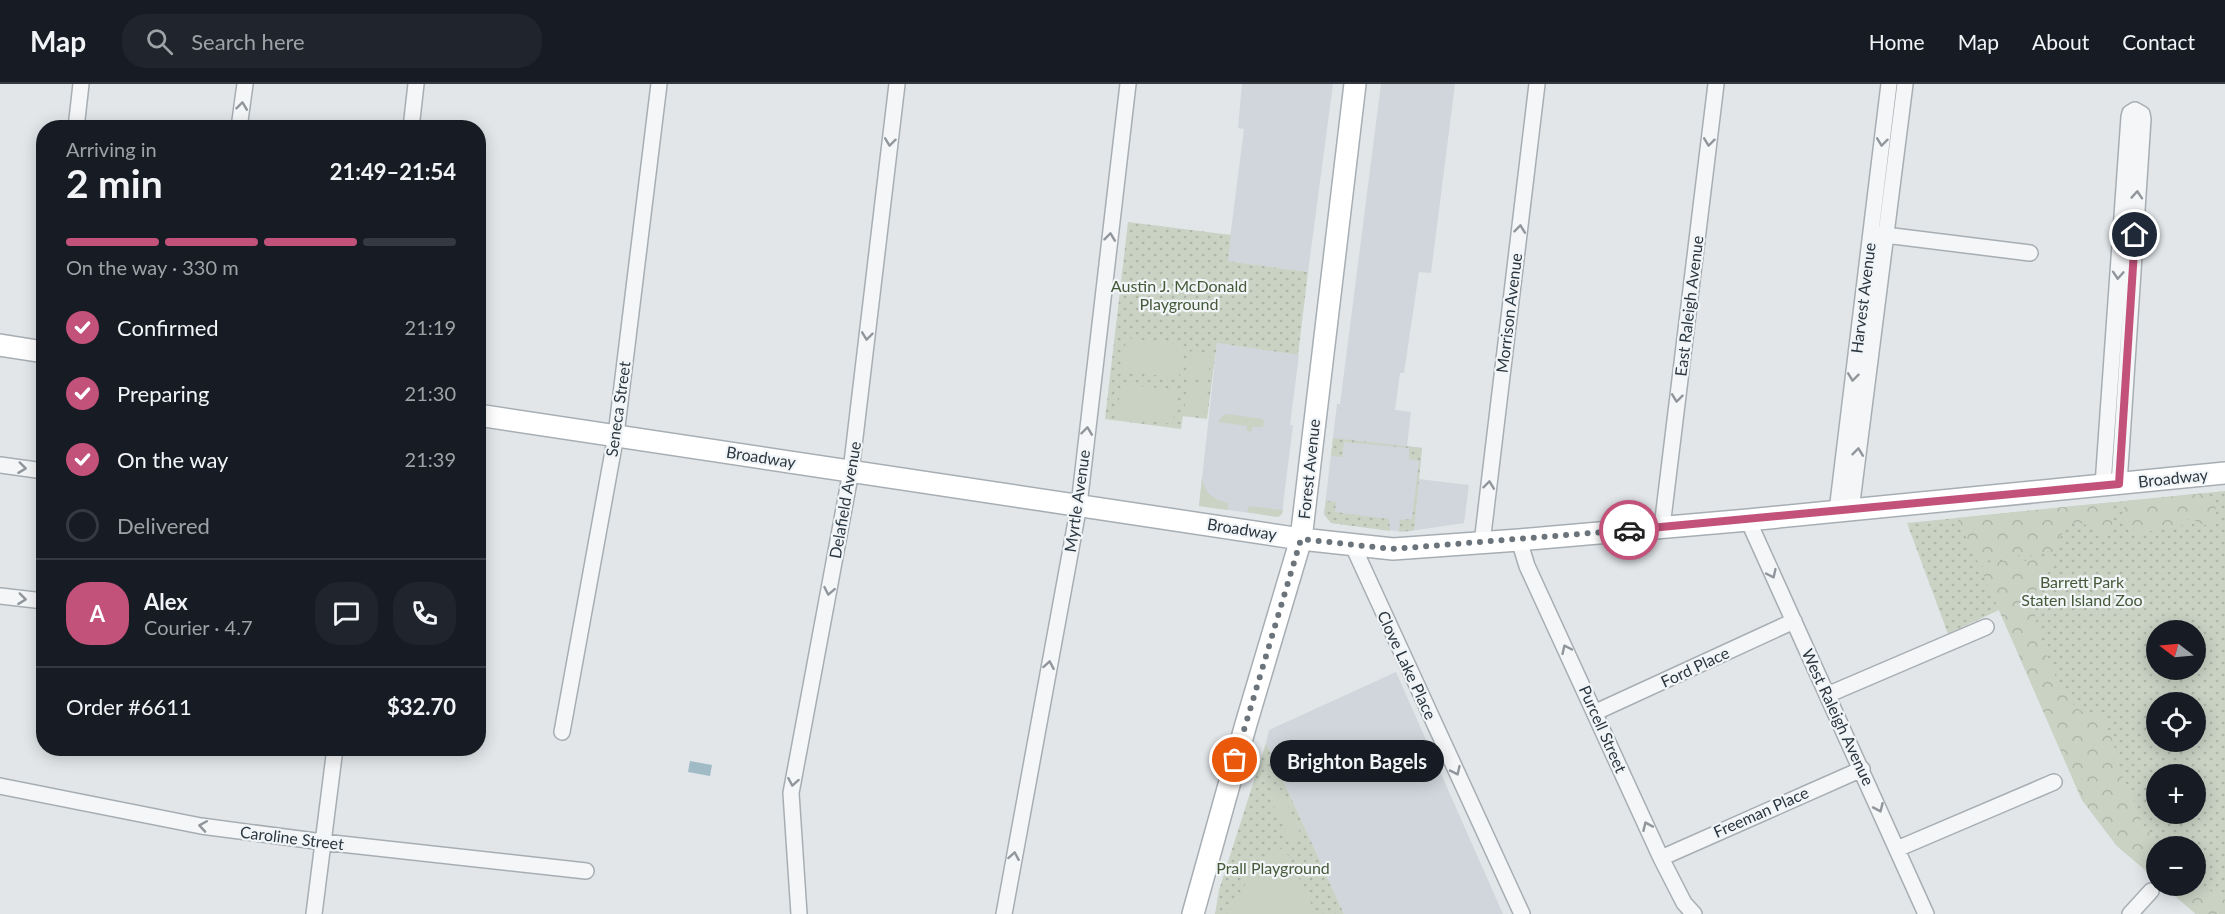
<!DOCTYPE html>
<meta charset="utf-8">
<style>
:root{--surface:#171b24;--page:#20242c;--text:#f1f3f6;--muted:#9ea1a6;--line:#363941;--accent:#c3527a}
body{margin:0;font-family:Lato,sans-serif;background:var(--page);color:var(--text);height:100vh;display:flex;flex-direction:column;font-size:22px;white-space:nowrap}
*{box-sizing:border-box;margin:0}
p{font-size:20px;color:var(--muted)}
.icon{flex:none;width:33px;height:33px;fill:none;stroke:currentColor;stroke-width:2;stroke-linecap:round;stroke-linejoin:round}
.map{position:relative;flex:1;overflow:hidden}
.panel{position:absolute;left:36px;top:36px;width:450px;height:636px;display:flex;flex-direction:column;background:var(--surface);border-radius:24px;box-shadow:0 3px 15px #0003}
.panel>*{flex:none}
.needle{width:39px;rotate:286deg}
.buttons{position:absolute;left:2146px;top:536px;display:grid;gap:12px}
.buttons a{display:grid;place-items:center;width:60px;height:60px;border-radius:50%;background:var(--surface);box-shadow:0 3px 15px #0003;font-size:30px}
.pin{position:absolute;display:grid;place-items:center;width:51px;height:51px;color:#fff;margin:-26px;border:3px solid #fff;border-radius:50%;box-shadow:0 2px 6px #0007}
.courier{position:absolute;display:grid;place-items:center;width:60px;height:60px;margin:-30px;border:4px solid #c3527a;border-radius:50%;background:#fff;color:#222;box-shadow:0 2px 8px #0007}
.bubble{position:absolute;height:42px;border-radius:21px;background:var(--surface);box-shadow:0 3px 15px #0003;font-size:20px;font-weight:700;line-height:42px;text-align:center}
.headline em{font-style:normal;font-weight:700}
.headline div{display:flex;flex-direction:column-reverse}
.headline{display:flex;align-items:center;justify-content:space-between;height:102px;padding:0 30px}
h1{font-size:39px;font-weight:700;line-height:45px}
.bar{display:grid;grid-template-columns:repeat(4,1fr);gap:9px 6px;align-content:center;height:72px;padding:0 30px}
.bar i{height:8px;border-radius:4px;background:var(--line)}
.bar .current{background:var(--accent)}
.bar p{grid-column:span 4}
.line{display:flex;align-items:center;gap:15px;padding:0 30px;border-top:2px solid var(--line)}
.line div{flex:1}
.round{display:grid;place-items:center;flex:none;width:63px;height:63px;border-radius:24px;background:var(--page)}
ol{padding:0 30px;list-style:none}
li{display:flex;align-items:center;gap:18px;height:66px}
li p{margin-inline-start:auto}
li .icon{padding:6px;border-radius:50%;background:var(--accent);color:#fff;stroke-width:4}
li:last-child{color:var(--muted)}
li i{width:33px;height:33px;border:3px solid var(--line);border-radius:50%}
header{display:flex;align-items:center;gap:36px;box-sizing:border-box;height:84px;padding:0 30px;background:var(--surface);border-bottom:2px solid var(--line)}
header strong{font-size:28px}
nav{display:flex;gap:33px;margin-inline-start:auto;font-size:21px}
.search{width:420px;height:54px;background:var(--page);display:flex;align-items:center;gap:15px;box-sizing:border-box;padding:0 21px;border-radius:24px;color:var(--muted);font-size:22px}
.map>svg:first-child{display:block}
</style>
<header>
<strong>Map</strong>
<div class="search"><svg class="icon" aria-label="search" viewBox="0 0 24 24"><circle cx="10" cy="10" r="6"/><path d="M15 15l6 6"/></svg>Search here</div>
<nav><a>Home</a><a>Map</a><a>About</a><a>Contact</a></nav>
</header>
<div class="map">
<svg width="2225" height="830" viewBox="0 0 2225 830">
<defs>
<pattern id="grass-dots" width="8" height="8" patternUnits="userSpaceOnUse" patternTransform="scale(1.5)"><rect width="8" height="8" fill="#cad2c4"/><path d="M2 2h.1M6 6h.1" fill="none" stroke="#aeb5a9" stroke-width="1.8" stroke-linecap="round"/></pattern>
<pattern id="forest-crowns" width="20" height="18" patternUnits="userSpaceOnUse" patternTransform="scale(1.5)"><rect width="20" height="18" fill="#cad2c4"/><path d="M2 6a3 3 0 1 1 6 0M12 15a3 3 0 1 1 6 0" fill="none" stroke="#aeb5a9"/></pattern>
</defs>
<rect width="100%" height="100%" fill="#e2e6e9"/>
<path fill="#d0d6db" d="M 1242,0 L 1333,0 L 1308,188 L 1227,177 L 1244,45 L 1238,44 Z
M 1381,0 L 1455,0 L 1431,189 L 1419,188 L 1404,289 L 1400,289 L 1395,326 L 1411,328 L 1407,362 L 1422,364 L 1419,395 L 1469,401 L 1464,439 L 1404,448 L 1331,439 L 1324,430 L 1337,320 L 1340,320 Z
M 1217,259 L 1299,271 L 1292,325 L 1290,341 L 1293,341 L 1284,413 L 1282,430 L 1279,433 L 1199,422 Z
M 1396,588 L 1503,830 L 1344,830 L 1266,659 L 1269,646 Z"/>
<path fill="url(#grass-dots)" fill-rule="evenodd" d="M 1128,138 L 1231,151 L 1228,177 L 1308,188 L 1298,271 L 1217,259 L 1207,335 L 1183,332 L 1181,345 L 1105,335 Z
M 1333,354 L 1422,364 L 1414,446 L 1399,448 L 1400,436 L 1412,435 L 1419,377 L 1409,375 L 1409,364 L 1344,358 L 1342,373 L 1331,372 Z
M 2225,407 L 2225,830 L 2196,830 L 2162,801 L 2196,801 L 2196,762 L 2157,762 L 2157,796 L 2117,762 L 2082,716 L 1999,526 L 1948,550 L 1907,439 ZM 2157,546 L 2196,546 L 2196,585 L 2157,585 ZM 2157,618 L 2196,618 L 2196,657 L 2157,657 ZM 2157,690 L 2196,690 L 2196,729 L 2157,729 Z
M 1326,417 L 1336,418 L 1335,428 L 1389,435 L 1390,447 L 1331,439 L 1324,430 Z
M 1266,659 L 1344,830 L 1215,830 L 1219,806 Z"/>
<path fill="url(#forest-crowns)" d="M 2207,409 L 2208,417 L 2215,416 L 2217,440 L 2204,441 L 2189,434 L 2179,444 L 2135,449 L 2129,447 L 2124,441 L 2124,417 Z
M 2113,418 L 2112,445 L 2104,454 C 2092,445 2082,433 2066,442 L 2052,469 L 2028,472 L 2013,471 L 1978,479 L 1957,434 Z
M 2052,473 C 2048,488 2036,501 2034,516 C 2032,542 2059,615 2083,628 C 2089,631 2096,631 2102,631 L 2112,655 L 2119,677 L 2116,678 L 2118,683 L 2121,682 L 2123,691 L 2121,693 L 2123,697 L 2125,697 L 2140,731 L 2139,735 L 2159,762 L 2157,762 L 2157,796 L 2117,762 L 2082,716 L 1980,483 L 2015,474 L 2026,477 Z
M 2196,800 L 2203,802 L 2225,816 L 2225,830 L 2196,830 L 2162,801 Z"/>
<path fill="#cad2c4" d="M 1126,254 L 1183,261 L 1179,294 L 1122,287 Z
M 1191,267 L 1211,269 L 1208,297 L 1188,295 Z
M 1188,299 L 1208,302 L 1204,330 L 1184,328 Z
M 1121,300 L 1177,306 L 1173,340 L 1117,333 Z
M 1228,330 L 1262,335 L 1264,337 L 1263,343 L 1252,343 L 1251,348 L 1247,347 L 1247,342 L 1218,338 L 1222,332 Z
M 1202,394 C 1205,410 1213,415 1228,419 L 1228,426 L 1199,422 Z
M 1249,422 L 1283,426 L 1282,430 L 1277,433 L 1247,428 Z
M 1279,703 L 1301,751 L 1290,756 L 1267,708 Z
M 1284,763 L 1316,830 L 1230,830 C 1241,801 1258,779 1284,763 Z"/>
<path fill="#a0bac6" d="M 690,677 L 712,681 L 710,692 L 688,688 Z"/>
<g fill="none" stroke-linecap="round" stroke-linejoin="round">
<defs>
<path id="street" d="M 76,44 L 81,0
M 239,44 L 245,0
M 411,44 L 416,0
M 1877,150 L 2030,169
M 0,381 L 44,387
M 2103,401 L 2129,33 L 2130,29 L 2135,26 L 2142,30 L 2143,35 L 2119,400
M 1851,426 L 1905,0
M 1837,427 L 1889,0
M 1748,436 L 1926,830
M 1662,443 L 1716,0
M 1519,456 L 1527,482 L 1661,774 L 1684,819 L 1694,830
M 1482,459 L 1537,0
M 1353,462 L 1522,830
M 0,512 L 44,517
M 1827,611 L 1986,543
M 1596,628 L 1794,537
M 562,648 L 616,351 L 659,0
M 0,702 L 201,742 L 323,758 L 586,787
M 1897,765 L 2054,698
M 1661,774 L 1862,685
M 314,830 L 335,664
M 799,830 L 791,709 L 851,387 L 897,0
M 1004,830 L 1079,421 L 1128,0
M 2130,830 L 2151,807"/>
<path id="secondary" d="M 0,261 L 44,268
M 478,331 L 1301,455 L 1393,465 L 1519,456 L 1748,436 L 2225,389
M 1193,830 L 1246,640 L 1301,455 L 1355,0"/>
</defs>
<use href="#street" stroke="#a7aeb3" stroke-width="18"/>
<use href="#secondary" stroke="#a7aeb3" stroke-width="24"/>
<use href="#street" stroke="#f4f6f8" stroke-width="15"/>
<use href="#secondary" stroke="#fff" stroke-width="21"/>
</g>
<defs><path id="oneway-chevron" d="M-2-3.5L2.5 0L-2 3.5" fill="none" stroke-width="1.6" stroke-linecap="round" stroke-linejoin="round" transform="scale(1.5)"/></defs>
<g stroke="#90969c">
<use href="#oneway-chevron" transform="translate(242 22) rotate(-83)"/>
<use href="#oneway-chevron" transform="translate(890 58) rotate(97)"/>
<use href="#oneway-chevron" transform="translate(1709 58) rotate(97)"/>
<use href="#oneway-chevron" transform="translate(1882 58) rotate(97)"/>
<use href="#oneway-chevron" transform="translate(2137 111) rotate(-86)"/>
<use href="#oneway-chevron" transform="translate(1520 145) rotate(-83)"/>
<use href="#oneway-chevron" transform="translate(1110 153) rotate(-83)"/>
<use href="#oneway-chevron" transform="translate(2118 191) rotate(94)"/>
<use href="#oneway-chevron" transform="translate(867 252) rotate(97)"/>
<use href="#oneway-chevron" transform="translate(1853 293) rotate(97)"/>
<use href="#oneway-chevron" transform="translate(1677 314) rotate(97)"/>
<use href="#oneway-chevron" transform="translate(1087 347) rotate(-83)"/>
<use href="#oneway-chevron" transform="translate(1858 368) rotate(-83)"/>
<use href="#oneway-chevron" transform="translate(22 384) rotate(7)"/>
<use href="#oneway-chevron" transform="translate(1489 401) rotate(-83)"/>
<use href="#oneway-chevron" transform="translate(1772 490) rotate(65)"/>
<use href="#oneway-chevron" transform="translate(829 507) rotate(101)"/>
<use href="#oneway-chevron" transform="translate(22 515) rotate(7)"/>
<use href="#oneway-chevron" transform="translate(1566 565) rotate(-115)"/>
<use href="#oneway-chevron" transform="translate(1049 581) rotate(-80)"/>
<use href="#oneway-chevron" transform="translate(1456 687) rotate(65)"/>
<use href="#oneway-chevron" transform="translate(793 698) rotate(100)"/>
<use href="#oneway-chevron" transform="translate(1879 724) rotate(66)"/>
<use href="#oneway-chevron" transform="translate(203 742) rotate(-171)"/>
<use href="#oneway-chevron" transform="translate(1647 742) rotate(-114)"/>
<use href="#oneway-chevron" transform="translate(1014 772) rotate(-80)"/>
</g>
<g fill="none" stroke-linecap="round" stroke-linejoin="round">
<path stroke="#6b747b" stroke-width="6" stroke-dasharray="0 10.8" d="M 1235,676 L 1301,455 L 1392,465 L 1629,446"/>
<path stroke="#c3527a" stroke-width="8" d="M 1629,446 L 2119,400 L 2135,151"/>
</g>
<g text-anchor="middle" stroke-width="4.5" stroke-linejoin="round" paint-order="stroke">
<g font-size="16" fill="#465a3a" stroke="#f1f5f7">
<text x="1179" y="208">Austin J. McDonald<tspan x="1179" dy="18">Playground</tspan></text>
<text x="2082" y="504">Barrett Park<tspan x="2082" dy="18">Staten Island Zoo</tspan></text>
<text x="1273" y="790">Prall Playground</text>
</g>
<g font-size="16" fill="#2b3740" stroke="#f1f5f7">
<text transform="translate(1863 214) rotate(-83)" y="6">Harvest Avenue</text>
<text transform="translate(1689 222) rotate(-83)" y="6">East Raleigh Avenue</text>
<text transform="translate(1509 229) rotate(-83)" y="6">Morrison Avenue</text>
<text transform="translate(618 325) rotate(-82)" y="6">Seneca Street</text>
<text transform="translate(761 373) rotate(9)" y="6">Broadway</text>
<text transform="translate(1309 385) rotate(-84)" y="6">Forest Avenue</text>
<text transform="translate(2173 394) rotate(-6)" y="6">Broadway</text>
<text transform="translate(845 416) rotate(-80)" y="6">Delafield Avenue</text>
<text transform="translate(1077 417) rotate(-82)" y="6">Myrtle Avenue</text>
<text transform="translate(1242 445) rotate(9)" y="6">Broadway</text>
<text transform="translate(1407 581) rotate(65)" y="6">Clove Lake Place</text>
<text transform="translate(1695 583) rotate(-25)" y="6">Ford Place</text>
<text transform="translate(1838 633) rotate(65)" y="6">West Raleigh Avenue</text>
<text transform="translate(1603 645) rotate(66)" y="6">Purcell Street</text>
<text transform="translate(1761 728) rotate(-24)" y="6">Freeman Place</text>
<text transform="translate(292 754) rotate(7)" y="6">Caroline Street</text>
</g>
</g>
</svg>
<div class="buttons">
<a><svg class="needle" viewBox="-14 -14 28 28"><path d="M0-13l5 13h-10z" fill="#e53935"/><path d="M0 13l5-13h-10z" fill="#9ea1a6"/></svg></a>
<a><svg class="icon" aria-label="locate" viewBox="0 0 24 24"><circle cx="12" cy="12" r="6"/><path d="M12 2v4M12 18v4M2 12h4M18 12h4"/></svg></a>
<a>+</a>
<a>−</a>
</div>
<div class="pin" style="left:1235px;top:676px;background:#ea580c"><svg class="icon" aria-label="bag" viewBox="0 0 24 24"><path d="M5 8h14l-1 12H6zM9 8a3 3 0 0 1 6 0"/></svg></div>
<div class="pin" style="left:2135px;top:151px;background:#1f2937"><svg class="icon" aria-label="home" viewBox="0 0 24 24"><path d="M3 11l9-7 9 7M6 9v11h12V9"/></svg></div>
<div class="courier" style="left:1629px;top:446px"><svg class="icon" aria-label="car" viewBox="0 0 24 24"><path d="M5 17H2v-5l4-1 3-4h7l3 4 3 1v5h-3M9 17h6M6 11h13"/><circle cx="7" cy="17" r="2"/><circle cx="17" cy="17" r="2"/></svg></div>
<div class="bubble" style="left:1270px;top:656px;width:174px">Brighton Bagels</div>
<section class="panel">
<div class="headline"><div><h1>2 min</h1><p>Arriving in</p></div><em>21:49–21:54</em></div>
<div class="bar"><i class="current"></i><i class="current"></i><i class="current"></i><i></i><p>On the way · 330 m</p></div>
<ol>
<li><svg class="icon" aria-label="check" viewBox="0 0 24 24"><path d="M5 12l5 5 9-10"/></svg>Confirmed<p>21:19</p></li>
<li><svg class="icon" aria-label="check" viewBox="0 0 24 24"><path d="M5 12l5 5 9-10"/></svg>Preparing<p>21:30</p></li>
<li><svg class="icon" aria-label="check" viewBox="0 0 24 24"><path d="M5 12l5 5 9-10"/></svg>On the way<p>21:39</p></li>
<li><i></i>Delivered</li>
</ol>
<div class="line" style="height:108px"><b class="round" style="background:var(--accent);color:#fff">A</b><div><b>Alex</b><p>Courier · 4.7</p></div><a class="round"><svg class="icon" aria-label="chat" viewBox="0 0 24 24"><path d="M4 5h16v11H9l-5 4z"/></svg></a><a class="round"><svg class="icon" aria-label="phone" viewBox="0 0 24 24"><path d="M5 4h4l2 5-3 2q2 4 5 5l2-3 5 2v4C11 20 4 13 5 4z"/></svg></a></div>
<div class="line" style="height:78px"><div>Order #6611</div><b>$32.70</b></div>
</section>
</div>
